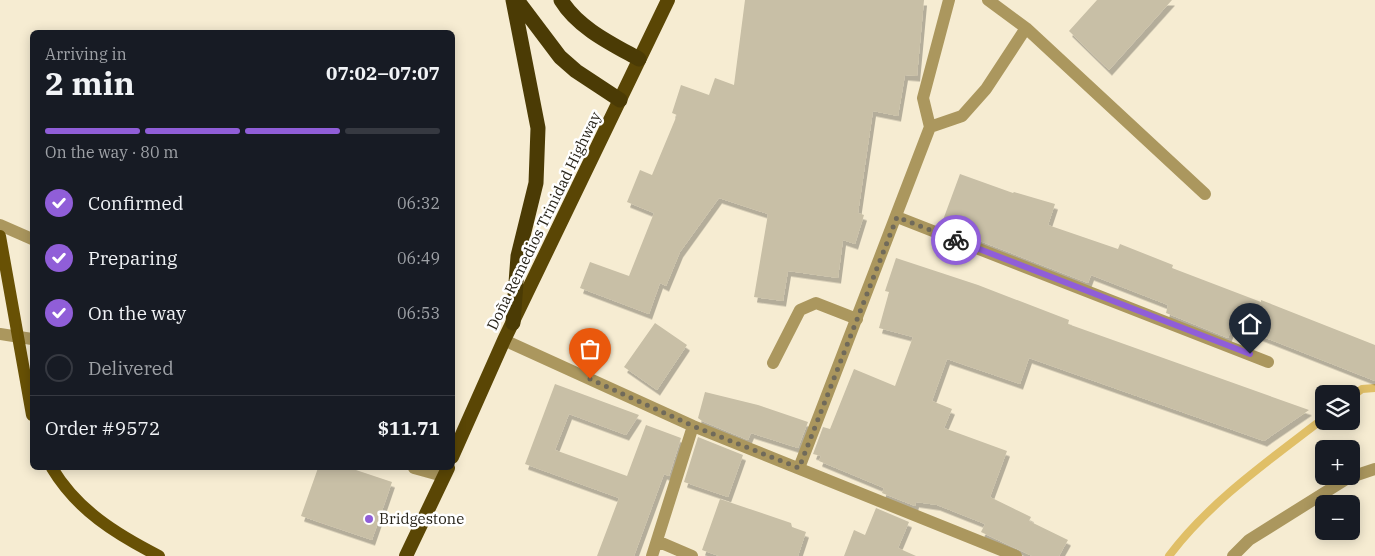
<!DOCTYPE html>
<meta charset="utf-8">
<style>
:root{--surface:#171b24;--page:#20242c;--text:#f1f3f6;--muted:#9ea1a6;--line:#363941;--accent:#905ed8}
body{margin:0;font-family:"IBM Plex Serif",serif;background:var(--page);color:var(--text);height:100vh;display:flex;flex-direction:column;font-size:19px;white-space:nowrap}
*{box-sizing:border-box;margin:0}
p{font-size:16px;color:var(--muted)}
.icon{flex:none;width:28px;height:28px;fill:none;stroke:currentColor;stroke-width:2;stroke-linecap:round;stroke-linejoin:round}
.map{position:relative;flex:1;overflow:hidden}
.sheet{position:absolute;left:30px;top:30px;width:425px;height:440px;display:flex;flex-direction:column;background:var(--surface);border-radius:8px;box-shadow:0 2px 12px #0003}
.sheet>*{flex:none}
.controls{position:absolute;left:1315px;top:385px;display:grid;gap:10px}
.controls a{display:grid;place-items:center;width:45px;height:45px;border-radius:8px;background:var(--surface);box-shadow:0 2px 12px #0003;font-size:25px}
.pin{position:absolute;display:grid;place-items:center;width:42px;height:42px;color:#fff;margin:-51px -21px;border-radius:50% 50% 50% 0;rotate:-45deg;box-shadow:0 0 5px #0007}
.pin .icon{rotate:45deg}
.courier{position:absolute;display:grid;place-items:center;width:50px;height:50px;margin:-25px;border:4px solid #905ed8;border-radius:50%;background:#fff;color:#222;box-shadow:0 1px 6px #0007}
.head em{font-style:normal;font-weight:800}
.head div{display:flex;flex-direction:column-reverse}
.head{display:flex;align-items:center;justify-content:space-between;height:85px;padding:0 15px}
h1{font-size:32px;font-weight:800;line-height:38px}
.bar{display:grid;grid-template-columns:repeat(4,1fr);gap:8px 5px;align-content:center;height:60px;padding:0 15px}
.bar i{height:6px;border-radius:4px;background:var(--line)}
.bar .current{background:var(--accent)}
.bar p{grid-column:span 4}
.line{display:flex;align-items:center;gap:12px;padding:0 15px;border-top:1px solid var(--line)}
.line div{flex:1}
ol{padding:0 15px;list-style:none}
li{display:flex;align-items:center;gap:15px;height:55px}
li p{margin-inline-start:auto}
li .icon{padding:5px;border-radius:50%;background:var(--accent);color:#fff;stroke-width:4}
li:last-child{color:var(--muted)}
li i{width:28px;height:28px;border:2px solid var(--line);border-radius:50%}
.map>svg:first-child{display:block}
</style>
<div class="map">
<svg width="1375" height="556" viewBox="0 0 1375 556">
<defs>
<filter id="shadow"><feDropShadow dx="3" dy="5.5" stdDeviation="0" flood-color="#0004"/></filter>
</defs>
<rect width="100%" height="100%" fill="#f6ecd2"/>
<g fill="none" stroke-linecap="round" stroke-linejoin="round">
<path stroke="#e0bf67" stroke-width="8" d="M 1351,397 L 1362,389 L 1375,388
M 1169,556 C 1209,502 1271,459 1324,418"/>
</g>
<path fill="#c8bfa6" filter="url(#shadow)" d="M 745,0 L 924,0 L 917,76 L 905,75 L 898,116 L 873,111 L 858,213 L 864,215 L 855,244 L 843,240 L 838,278 L 788,271 L 783,301 L 754,297 L 768,214 L 719,198 L 680,252 L 666,286 L 660,283 L 649,314 L 580,288 L 590,262 L 629,276 L 654,213 L 627,202 L 640,170 L 652,175 L 677,115 L 672,113 L 681,85 L 709,95 L 715,78 L 734,85 Z
M 1097,0 L 1172,0 L 1109,70 L 1069,31 Z
M 960,174 L 1013,193 L 1014,192 L 1055,204 L 1048,225 L 1118,249 L 1120,244 L 1173,265 L 1172,268 L 1261,302 L 1261,300 L 1375,345 L 1375,381 L 1233,325 L 1228,338 L 1166,313 L 1168,305 L 1091,275 L 1088,283 L 949,229 L 952,223 L 943,220 Z
M 896,258 L 978,285 L 1069,320 L 1068,324 L 1309,410 L 1264,441 L 1029,358 L 1020,384 L 947,359 L 932,401 L 952,409 L 944,428 L 1007,451 L 990,497 L 1031,517 L 1029,521 L 1068,540 L 1059,556 L 1032,556 L 981,532 L 985,524 L 937,505 L 916,502 L 915,506 L 882,493 L 884,488 L 819,461 L 821,456 L 813,454 L 823,427 L 830,429 L 854,369 L 895,386 L 913,337 L 879,328 L 889,292 L 885,291 Z
M 655,323 L 687,345 L 657,390 L 624,367 Z
M 555,384 L 639,415 L 626,435 L 569,414 L 555,450 L 627,476 L 646,425 L 681,438 L 669,476 L 664,474 L 634,556 L 597,556 L 619,498 L 525,464 Z
M 705,392 L 758,405 L 808,422 L 798,448 L 751,433 L 748,440 L 702,421 L 698,418 Z
M 698,437 L 743,455 L 728,497 L 684,482 Z
M 318,468 L 350,468 L 392,482 L 372,540 L 301,516 Z
M 720,499 L 791,523 L 792,527 L 806,532 L 798,556 L 719,556 L 702,550 Z
M 876,508 L 909,522 L 898,548 L 916,556 L 844,556 L 854,530 L 865,535 Z"/>
<g fill="none" stroke-linecap="round" stroke-linejoin="round">
<path stroke="#ab975e" stroke-width="12" d="M 0,334 L 32,339
M 773,363 L 800,310 L 816,303 L 857,319"/>
<path stroke="#ab975e" stroke-width="12" d="M 988,0 L 1026,28 L 1205,194
M 930,127 L 962,116 L 986,89 L 1026,28
M 897,217 L 1268,362
M 0,225 L 32,239
M 504,340 L 693,426 L 1016,556
M 414,468 L 443,476
M 799,468 L 930,127 L 923,98 L 949,0
M 657,541 L 692,556
M 652,556 L 693,426
M 1233,556 L 1249,540 L 1348,478 L 1375,469"/>
<path stroke="#685105" stroke-width="12" d="M 0,236 L 32,415
M 52,468 C 77,510 116,534 159,556"/>
<path stroke="#5a4605" stroke-width="14" d="M 452,457 L 504,340 L 668,0
M 406,556 L 448,468"/>
<path stroke="#4b3b05" stroke-width="15" d="M 517,0 L 560,57 L 576,71 L 620,100
M 561,0 C 578,28 612,44 639,59
M 513,323 L 518,256 L 536,183 L 538,128 L 513,0"/>
</g>
<g fill="none" stroke-linecap="round" stroke-linejoin="round">
<path stroke="#706a5a" stroke-width="5" stroke-dasharray="0 9" d="M 590,379 L 693,426 L 799,468 L 897,217 L 956,240"/>
<path stroke="#905ed8" stroke-width="6" d="M 956,240 L 1250,354"/>
</g>
<circle fill="#905ed8" stroke="#fff" stroke-width="2" cx="369" cy="519" r="5"/>
<g text-anchor="middle" stroke-width="5" stroke-linejoin="round" paint-order="stroke">
<g font-size="15" fill="#28241a" stroke="#fff">
<text transform="translate(544 221) rotate(-64)" y="5">Doña Remedios Trinidad Highway</text>
</g>
<g font-size="15" fill="#28241a" stroke="#fff" text-anchor="start">
<text x="379" y="524">Bridgestone</text>
</g>
</g>
</svg>
<div class="controls">
<a><svg class="icon" aria-label="layers" viewBox="0 0 24 24"><path d="M12 4l9 5-9 5-9-5zM3 14l9 5 9-5"/></svg></a>
<a>+</a>
<a>−</a>
</div>
<div class="pin" style="left:590px;top:379px;background:#ea580c"><svg class="icon" aria-label="bag" viewBox="0 0 24 24"><path d="M5 8h14l-1 12H6zM9 8a3 3 0 0 1 6 0"/></svg></div>
<div class="pin" style="left:1250px;top:354px;background:#1f2937"><svg class="icon" aria-label="home" viewBox="0 0 24 24"><path d="M3 11l9-7 9 7M6 9v11h12V9"/></svg></div>
<div class="courier" style="left:956px;top:240px"><svg class="icon" aria-label="bike" viewBox="0 0 24 24"><circle cx="6" cy="16" r="4"/><circle cx="18" cy="16" r="4"/><path d="M6 16l4-8h5l3 8M10 8l3 8H6M13 5h3"/></svg></div>
<section class="sheet">
<div class="head"><div><h1>2 min</h1><p>Arriving in</p></div><em>07:02–07:07</em></div>
<div class="bar"><i class="current"></i><i class="current"></i><i class="current"></i><i></i><p>On the way · 80 m</p></div>
<ol>
<li><svg class="icon" aria-label="check" viewBox="0 0 24 24"><path d="M5 12l5 5 9-10"/></svg>Confirmed<p>06:32</p></li>
<li><svg class="icon" aria-label="check" viewBox="0 0 24 24"><path d="M5 12l5 5 9-10"/></svg>Preparing<p>06:49</p></li>
<li><svg class="icon" aria-label="check" viewBox="0 0 24 24"><path d="M5 12l5 5 9-10"/></svg>On the way<p>06:53</p></li>
<li><i></i>Delivered</li>
</ol>
<div class="line" style="height:65px"><div>Order #9572</div><b>$11.71</b></div>
</section>
</div>
